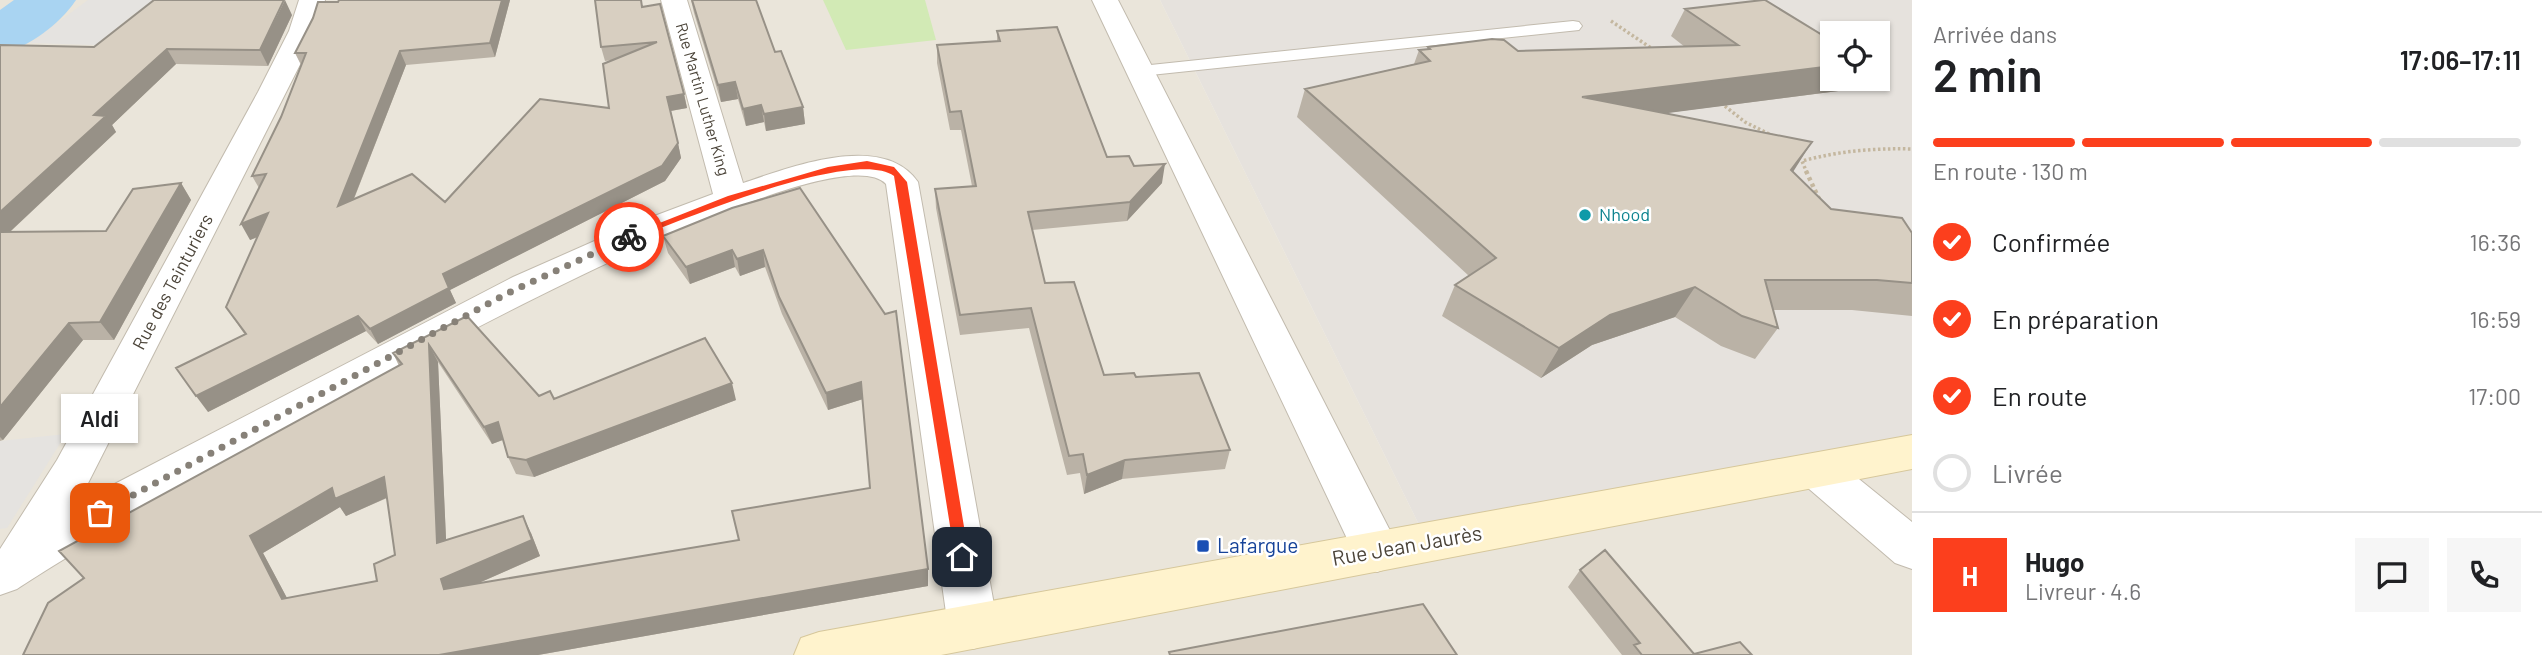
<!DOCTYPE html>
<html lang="fr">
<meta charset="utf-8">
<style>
:root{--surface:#fff;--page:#f6f6f6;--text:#202124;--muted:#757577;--line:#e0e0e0;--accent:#fc3f1d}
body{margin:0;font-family:Barlow,sans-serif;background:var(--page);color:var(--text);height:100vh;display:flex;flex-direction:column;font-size:26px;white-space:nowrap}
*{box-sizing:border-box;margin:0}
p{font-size:23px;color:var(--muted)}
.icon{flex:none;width:38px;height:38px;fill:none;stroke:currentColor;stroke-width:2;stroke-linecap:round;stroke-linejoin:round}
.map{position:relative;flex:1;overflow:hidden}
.side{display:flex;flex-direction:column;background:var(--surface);width:630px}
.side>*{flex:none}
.tools{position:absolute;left:1820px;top:21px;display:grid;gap:14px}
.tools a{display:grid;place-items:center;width:70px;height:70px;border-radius:0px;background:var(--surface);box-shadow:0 2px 5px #0004;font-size:35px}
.pin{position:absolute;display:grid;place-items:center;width:60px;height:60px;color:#fff;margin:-30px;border-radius:14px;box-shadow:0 4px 10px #0006}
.courier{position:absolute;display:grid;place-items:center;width:70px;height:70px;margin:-35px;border:5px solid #fc3f1d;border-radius:50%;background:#fff;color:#222;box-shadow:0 2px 9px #0007}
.bubble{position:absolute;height:49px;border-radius:0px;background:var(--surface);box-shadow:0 2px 5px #0004;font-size:23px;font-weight:600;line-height:49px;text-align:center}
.overview em{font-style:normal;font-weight:600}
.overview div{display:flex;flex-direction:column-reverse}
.overview{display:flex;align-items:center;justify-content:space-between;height:119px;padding:0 21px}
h1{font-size:46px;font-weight:600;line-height:52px}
.bar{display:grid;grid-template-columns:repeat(4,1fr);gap:10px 7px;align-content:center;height:84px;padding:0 21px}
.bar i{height:9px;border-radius:5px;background:var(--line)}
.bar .active{background:var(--accent)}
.bar p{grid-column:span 4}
.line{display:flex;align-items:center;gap:18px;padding:0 21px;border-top:2px solid var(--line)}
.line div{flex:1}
.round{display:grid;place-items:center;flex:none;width:74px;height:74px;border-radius:0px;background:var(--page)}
ol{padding:0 21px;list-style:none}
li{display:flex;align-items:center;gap:21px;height:77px}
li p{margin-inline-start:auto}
li .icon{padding:7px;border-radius:50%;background:var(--accent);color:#fff;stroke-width:4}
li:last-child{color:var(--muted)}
li i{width:38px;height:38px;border:4px solid var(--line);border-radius:50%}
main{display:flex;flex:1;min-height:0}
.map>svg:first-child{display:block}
</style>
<main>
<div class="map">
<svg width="1912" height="655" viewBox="0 0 1912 655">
<rect width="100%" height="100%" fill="#f6f3ec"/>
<path fill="#eae5da" d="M 0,0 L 40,0 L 0,30 Z
M 74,0 L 1160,0 L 1428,543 L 1912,444 L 1912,655 L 0,655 L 0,56 Z"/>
<path fill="#e6e2dd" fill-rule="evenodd" d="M 1160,0 L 1912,0 L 1912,444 L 1428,543 ZM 1832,33 L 1878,33 L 1878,79 L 1832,79 Z"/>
<path fill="#d2eab5" d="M 823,0 L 925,0 L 936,40 L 846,50 Z"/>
<path fill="#e5e3e0" d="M 88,0 L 176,0 L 158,15 L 134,14 L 96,45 L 30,43 Z
M 66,434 L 7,528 L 0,529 L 0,441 Z"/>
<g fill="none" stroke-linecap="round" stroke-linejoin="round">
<path fill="#a9d4f2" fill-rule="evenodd" d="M 14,0 L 76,0 C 59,25 29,47 0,54 L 0,10 Z"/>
<defs>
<path id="service" d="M 1573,21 L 1579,22 L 1582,26 L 1579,30 L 1141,76 L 1132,71 L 1141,66 Z"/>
<path id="minor" d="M 299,0 L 325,0 L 317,31 L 78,503 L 513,277 L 633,224 L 713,194 L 661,0 L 687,0 L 743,183 C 791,167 883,131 918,182 L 998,627 L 991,643 L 973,649 L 955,643 L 948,627 L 886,184 C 817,112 111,526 17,589 L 0,595 L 0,549 L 57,460 L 258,92 L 289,31 Z
M 1092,0 L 1118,0 L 1401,552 L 1394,566 L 1377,572 L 1360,566 Z
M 1817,453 L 1833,458 L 1912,522 L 1912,569 L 1895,563 L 1801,482 L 1795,470 L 1801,458 Z"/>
<path id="secondary" d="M 1912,435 L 1912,469 L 941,655 L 794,655 L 801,638 L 819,632 Z"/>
</defs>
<use href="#service" stroke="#c2bbae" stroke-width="2"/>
<use href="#minor" stroke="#c2bbae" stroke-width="2"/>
<use href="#secondary" stroke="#d6c79b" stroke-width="2"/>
<path stroke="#c4b79f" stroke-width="3.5" stroke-dasharray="2.5 2.5" stroke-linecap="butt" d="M 1611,21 L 1654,50
M 1721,103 L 1745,122 L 1773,136
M 1807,173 L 1802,161 C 1839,151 1874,148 1912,149"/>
<path stroke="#c4b79f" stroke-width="4.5" stroke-dasharray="3.5 3.5" stroke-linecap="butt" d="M 1806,171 L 1819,199"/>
<use href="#service" fill="#fff" fill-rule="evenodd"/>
<use href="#minor" fill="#fff" fill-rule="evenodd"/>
<use href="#secondary" fill="#fff3cd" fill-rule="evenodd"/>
</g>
<path fill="#bab2a6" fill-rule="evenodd" d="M 510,0 L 495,57 L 406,65 L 354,199 L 445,202 L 609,108 L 613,60 L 605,61 L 601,47 L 642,7 L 684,94 L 687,108 L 671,111 L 681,158 L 665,181 L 450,290 L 456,303 L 378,344 L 366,331 L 208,412 L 245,335 L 226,307 L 258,237 L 250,240 L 259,188 L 252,176 L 281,117 L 301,65 L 295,53 L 338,2 Z
M 691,0 L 775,52 L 803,107 L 805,124 L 766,131 L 764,122 L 746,126 L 738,99 L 721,102 L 694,13 Z
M 1685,9 L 1832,79 L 1854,79 L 1846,90 L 1665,113 L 1793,172 L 1831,209 L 1912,233 L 1912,316 L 1852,310 L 1773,310 L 1778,328 L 1755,359 L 1721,346 L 1675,317 L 1592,345 L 1541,378 L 1442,316 L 1455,285 L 1469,276 L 1297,117 L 1305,89 L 1414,64 L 1419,50 L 1427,49 L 1428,47 L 1518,51 L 1685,47 L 1671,36 Z
M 292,15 L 268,66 L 176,64 L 112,125 L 116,132 L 10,232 L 106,231 L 181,183 L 191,200 L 114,340 L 83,340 L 3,440 L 0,441 L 0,45 L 94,47 Z
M 997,31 L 1107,157 L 1134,166 L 1162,183 L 1127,221 L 1032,230 L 1045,283 L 1104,375 L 1136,377 L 1230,450 L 1225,469 L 1122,479 L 1084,494 L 1080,473 L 1067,475 L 1029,328 L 960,335 L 936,208 L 935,189 L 972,186 L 961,130 L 950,130 L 937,63 L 937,45 L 997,41 Z
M 800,188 L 928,586 L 538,655 L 23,655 L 399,366 L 393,353 L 467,316 L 539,396 L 554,399 L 736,400 L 534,477 L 516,474 L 508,457 L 503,440 L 492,444 L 438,362 L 446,540 L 531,533 L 540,556 L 479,583 L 739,540 L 870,488 L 863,399 L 828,410 L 782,314 L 765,267 L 740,276 L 735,267 L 690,284 L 668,253 L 663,236 ZM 387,498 L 395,555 L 377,581 L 287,598 L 263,553 L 340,507 L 346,516 Z
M 1580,570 L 1694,654 L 1752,655 L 1622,655 L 1568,587 Z"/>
<path fill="#979187" d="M 285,0 L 292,15 L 268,66 L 260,50 Z
M 502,0 L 510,0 L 495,57 L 490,43 Z
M 167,49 L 176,64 L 112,125 L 116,132 L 0,241 L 0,212 L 94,115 Z
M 400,51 L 406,65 L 345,221 L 338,206 Z
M 1832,66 L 1832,79 L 1854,79 L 1846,90 L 1568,126 L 1582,97 Z
M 735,82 L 738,99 L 721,102 L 718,85 Z
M 684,94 L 687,108 L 670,111 L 667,97 Z
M 761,105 L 764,122 L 746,126 L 743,109 Z
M 803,107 L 805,124 L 766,131 L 764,114 Z
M 1812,142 L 1793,172 L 1791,170 Z
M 678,143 L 681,158 L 665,181 L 450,290 L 456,303 L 378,344 L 370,329 L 443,274 Z
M 1165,164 L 1162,183 L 1127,221 L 1130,202 Z
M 181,183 L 191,200 L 114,340 L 100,322 Z
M 268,213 L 277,229 L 250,240 L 241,224 Z
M 732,250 L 735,267 L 690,284 L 686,267 Z
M 763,250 L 765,267 L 740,276 L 737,259 Z
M 1695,287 L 1675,317 L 1592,345 L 1541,378 L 1559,348 L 1610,315 Z
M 358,316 L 366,331 L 208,412 L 196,396 Z
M 69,323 L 83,340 L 3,440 L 0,437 L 0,407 Z
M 429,345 L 438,362 L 447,560 L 437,543 Z
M 861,382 L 863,399 L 828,410 L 826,393 Z
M 732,383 L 736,400 L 534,477 L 526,460 Z
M 498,422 L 505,439 L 492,444 L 484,427 Z
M 1125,460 L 1122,479 L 1084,494 L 1087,475 Z
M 384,477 L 395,494 L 346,516 L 340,507 L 263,553 L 296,615 L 282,599 L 250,536 L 332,488 Z
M 523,516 L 531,533 L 540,556 L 451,595 L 444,589 L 441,579 Z
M 928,569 L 928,586 L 538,655 L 439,655 Z"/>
<path fill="#d8cfc1" stroke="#979187" stroke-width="2" fill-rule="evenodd" d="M 154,0 L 284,0 L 260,50 L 167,49 L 94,115 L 106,116 L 0,212 L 0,45 L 94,47 Z
M 339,0 L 502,0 L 490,43 L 400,51 L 338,206 L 412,174 L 445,202 L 540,99 L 609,108 L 603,64 L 657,42 L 601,47 L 595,0 L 641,0 L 642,7 L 660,4 L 684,94 L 667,97 L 678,143 L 662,166 L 443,274 L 449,288 L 370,329 L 358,316 L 196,396 L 176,368 L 246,334 L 226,307 L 268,213 L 241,224 L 266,174 L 252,176 L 281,117 L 306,53 L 295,53 L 313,18 L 318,2 L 338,2 Z
M 692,0 L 756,0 L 775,52 L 781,51 L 803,107 L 764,114 L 761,105 L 743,109 L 735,82 L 718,85 Z
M 1763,0 L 1765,0 L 1832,41 L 1832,66 L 1582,97 L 1812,142 L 1791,170 L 1831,209 L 1902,218 L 1912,233 L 1912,283 L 1877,280 L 1765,280 L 1778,328 L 1742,316 L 1695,287 L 1610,315 L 1559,348 L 1455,285 L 1496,258 L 1305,89 L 1430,61 L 1419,50 L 1430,49 L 1428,47 L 1492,39 L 1504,40 L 1518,51 L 1738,45 L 1685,9 Z
M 1057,27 L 1107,157 L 1129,156 L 1134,166 L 1165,164 L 1130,202 L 1028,212 L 1045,283 L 1074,282 L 1104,375 L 1134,373 L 1136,377 L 1199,373 L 1230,450 L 1125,460 L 1087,475 L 1083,454 L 1069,456 L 1031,308 L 960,315 L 935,189 L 976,186 L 961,111 L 950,112 L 937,45 L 1000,41 L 997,31 Z
M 181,183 L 100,322 L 69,323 L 0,407 L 0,232 L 106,231 L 133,189 Z
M 800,188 L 885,314 L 896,311 L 928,569 L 439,655 L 23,655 L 48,603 L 84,578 L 59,551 L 402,364 L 393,353 L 467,316 L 539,396 L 550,391 L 554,399 L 705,338 L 732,383 L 526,460 L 508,457 L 498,422 L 484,427 L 429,345 L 437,543 L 523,516 L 532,540 L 441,579 L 444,589 L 739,540 L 732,511 L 870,488 L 861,382 L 826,393 L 779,297 L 763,250 L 737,259 L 732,250 L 686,267 L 663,236 L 732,208 ZM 384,477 L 395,555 L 374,564 L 377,581 L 282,599 L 250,536 L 332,488 L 335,499 Z
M 1605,550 L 1694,654 L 1740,642 L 1752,655 L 1642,655 L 1634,645 L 1640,643 L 1580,570 Z
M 1423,604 L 1457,655 L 1170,655 L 1169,652 Z"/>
<path fill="#fc3f1d" d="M 867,161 L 894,167 L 907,182 L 969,557 L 962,563 L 955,557 L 894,176 C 853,147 681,221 632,239 L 624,237 L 728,196 L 828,167 Z"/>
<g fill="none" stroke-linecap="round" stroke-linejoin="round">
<path stroke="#878178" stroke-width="7" stroke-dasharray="0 12.6" d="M 100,513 L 508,293 L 629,237"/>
</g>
<circle fill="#0f9aa8" stroke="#fff" stroke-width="2.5" cx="1585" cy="215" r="7"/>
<rect fill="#1a4fb4" stroke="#fff" stroke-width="2.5" x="1196" y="539" width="14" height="14" rx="3.5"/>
<g text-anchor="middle" stroke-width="5" stroke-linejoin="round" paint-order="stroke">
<g font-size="16" fill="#4b4439" stroke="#fff">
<text transform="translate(703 99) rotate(74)" y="6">Rue Martin Luther King</text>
</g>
<g font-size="18" fill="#0d838f" stroke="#fff" text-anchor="start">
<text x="1599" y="221">Nhood</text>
</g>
<g font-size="18" fill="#4b4439" stroke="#fff">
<text transform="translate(173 282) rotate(-62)" y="6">Rue des Teinturiers</text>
</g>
<g font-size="21" fill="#164399" stroke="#fff" text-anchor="start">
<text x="1217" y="553">Lafargue</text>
</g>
<g font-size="21" fill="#4b4439" stroke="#fff">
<text transform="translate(1407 546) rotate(-10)" y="7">Rue Jean Jaurès</text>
</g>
</g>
</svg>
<div class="tools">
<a><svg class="icon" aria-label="locate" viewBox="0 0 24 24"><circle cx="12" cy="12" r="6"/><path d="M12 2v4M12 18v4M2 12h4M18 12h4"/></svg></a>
</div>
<div class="pin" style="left:100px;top:513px;background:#ea580c"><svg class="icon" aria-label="bag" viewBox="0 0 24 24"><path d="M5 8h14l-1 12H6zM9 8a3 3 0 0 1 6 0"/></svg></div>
<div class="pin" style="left:962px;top:557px;background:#1f2937"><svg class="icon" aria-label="home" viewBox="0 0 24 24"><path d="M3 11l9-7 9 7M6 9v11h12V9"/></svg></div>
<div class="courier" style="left:629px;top:237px"><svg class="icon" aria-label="bike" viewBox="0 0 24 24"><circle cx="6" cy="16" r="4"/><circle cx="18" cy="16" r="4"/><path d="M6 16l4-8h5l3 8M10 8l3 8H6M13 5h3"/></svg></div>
<div class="bubble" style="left:61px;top:394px;width:77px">Aldi</div>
</div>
<section class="side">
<div class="overview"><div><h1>2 min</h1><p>Arrivée dans</p></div><em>17:06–17:11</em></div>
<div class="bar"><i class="active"></i><i class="active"></i><i class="active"></i><i></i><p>En route · 130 m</p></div>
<ol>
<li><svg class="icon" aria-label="check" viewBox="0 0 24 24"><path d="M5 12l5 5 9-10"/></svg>Confirmée<p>16:36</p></li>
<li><svg class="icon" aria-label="check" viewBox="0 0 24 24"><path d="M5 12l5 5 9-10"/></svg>En préparation<p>16:59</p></li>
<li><svg class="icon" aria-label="check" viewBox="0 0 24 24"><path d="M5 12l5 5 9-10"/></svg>En route<p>17:00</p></li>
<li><i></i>Livrée</li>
</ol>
<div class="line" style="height:126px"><b class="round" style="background:var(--accent);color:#fff">H</b><div><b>Hugo</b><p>Livreur · 4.6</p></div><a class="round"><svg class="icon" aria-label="chat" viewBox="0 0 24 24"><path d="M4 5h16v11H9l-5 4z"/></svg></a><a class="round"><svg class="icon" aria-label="phone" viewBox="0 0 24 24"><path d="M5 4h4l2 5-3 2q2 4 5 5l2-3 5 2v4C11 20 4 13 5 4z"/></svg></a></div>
</section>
</main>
